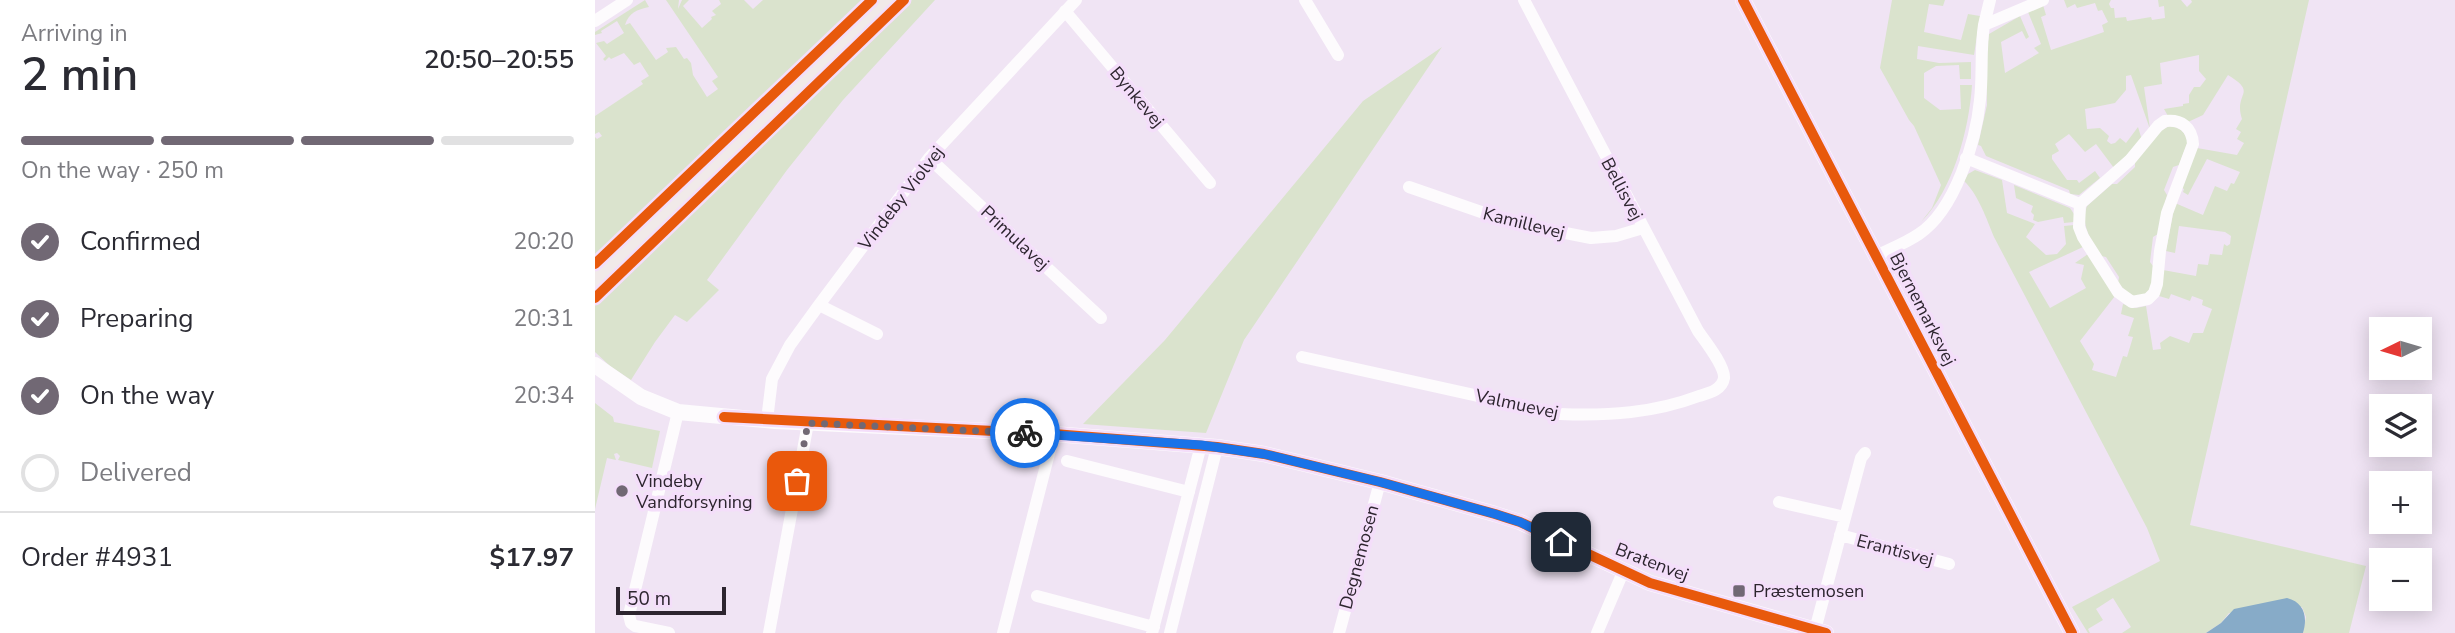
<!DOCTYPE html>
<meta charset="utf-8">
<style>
:root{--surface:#fff;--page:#f7f7f7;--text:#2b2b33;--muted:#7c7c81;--line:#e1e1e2;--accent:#716874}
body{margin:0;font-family:"Nunito Sans",sans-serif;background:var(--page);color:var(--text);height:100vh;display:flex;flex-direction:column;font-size:26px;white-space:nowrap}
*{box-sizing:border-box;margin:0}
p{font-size:23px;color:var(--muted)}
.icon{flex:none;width:38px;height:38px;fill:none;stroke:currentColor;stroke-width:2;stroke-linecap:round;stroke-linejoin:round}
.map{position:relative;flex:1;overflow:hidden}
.sheet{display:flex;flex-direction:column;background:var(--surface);width:595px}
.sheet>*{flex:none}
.needle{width:46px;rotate:265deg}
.tools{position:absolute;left:1774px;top:317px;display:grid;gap:14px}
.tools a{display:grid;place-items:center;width:63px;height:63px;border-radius:0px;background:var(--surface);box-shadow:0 4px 18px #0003;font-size:35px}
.scale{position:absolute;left:21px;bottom:18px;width:110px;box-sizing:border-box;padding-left:7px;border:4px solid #2d252f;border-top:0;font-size:19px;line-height:24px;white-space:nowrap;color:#2d252f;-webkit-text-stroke:5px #f4defa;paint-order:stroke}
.pin{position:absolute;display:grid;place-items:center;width:60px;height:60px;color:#fff;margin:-30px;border-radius:14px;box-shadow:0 4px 10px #0006}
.courier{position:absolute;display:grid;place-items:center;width:70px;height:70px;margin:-35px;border:5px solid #1a73e8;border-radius:50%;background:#fff;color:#222;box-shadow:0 2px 9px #0007}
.overview em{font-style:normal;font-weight:600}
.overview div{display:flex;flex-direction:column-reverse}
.overview{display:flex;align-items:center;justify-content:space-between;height:119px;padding:0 21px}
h1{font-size:46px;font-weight:600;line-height:52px}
.bar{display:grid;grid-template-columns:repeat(4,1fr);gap:10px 7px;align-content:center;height:84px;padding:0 21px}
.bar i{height:9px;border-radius:5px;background:var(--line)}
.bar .selected{background:var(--accent)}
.bar p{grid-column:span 4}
.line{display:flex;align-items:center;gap:18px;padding:0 21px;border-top:2px solid var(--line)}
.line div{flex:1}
ol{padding:0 21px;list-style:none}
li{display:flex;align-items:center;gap:21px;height:77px}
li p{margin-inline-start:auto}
li .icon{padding:7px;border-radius:50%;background:var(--accent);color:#fff;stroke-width:4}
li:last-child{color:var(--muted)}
li i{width:38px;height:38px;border:4px solid var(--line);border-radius:50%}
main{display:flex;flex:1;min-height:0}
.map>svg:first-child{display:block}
</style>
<main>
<section class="sheet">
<div class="overview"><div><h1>2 min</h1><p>Arriving in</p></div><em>20:50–20:55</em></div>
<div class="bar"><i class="selected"></i><i class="selected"></i><i class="selected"></i><i></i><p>On the way · 250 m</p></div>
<ol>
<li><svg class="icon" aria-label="check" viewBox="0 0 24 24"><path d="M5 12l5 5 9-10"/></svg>Confirmed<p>20:20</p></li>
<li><svg class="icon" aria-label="check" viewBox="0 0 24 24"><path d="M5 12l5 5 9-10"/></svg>Preparing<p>20:31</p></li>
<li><svg class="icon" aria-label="check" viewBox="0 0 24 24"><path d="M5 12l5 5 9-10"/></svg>On the way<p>20:34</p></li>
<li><i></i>Delivered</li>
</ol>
<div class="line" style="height:91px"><div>Order #4931</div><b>$17.97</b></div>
</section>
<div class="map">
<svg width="1860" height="633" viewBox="0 0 1860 633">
<rect width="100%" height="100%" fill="#f0e4f4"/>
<path fill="#dae3cd" d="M 50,0 L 54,7 C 42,10 34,12 30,25 L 35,23 L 61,60 L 73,52 L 71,48 L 81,47 L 89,59 L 92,58 L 96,63 L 98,75 L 112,97 L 123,89 L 117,81 L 123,77 L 71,0 L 84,0 L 83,9 L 87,0 L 94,0 L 88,6 L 107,28 L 117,19 L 116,17 L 121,15 L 117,11 L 126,4 L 124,0 L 149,0 L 158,9 L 168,0 L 270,0 L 2,257 L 28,280 L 71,235 L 314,0 L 340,0 L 248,100 L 192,170 L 112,280 L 124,290 L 92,322 L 80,315 L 60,342 L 36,380 L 15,366 L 0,352 L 0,137 L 2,139 L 7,136 L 4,132 L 0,134 L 0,116 L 48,84 L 46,81 L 54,76 L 45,62 L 39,65 L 29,53 L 16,59 L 14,57 L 10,61 L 8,59 L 11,56 L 1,43 L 9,41 L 12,44 L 29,33 L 22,21 L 6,31 L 7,33 L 0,35 L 0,32 Z
M 1297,0 L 1350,0 L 1348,6 L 1334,4 L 1329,32 L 1366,40 L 1373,14 L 1385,16 L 1379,55 L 1323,46 L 1322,59 L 1344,63 L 1376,62 L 1376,79 L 1365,79 L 1364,65 L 1341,66 L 1329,73 L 1329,98 L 1345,110 L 1366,109 L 1365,85 L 1377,85 C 1374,130 1358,190 1326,222 L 1337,208 L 1346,185 L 1319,126 L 1314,120 L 1285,68 Z
M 1469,0 L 1516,0 L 1514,4 L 1516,8 L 1519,8 L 1520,18 L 1531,17 L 1532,21 L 1556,17 L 1557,20 L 1570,18 L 1569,6 L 1564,7 L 1563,0 L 1586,0 L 1592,7 L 1597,2 L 1596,0 L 1714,0 L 1595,525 L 1771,566 L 1754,633 L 1708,633 L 1711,617 L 1707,607 L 1634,613 L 1626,623 L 1611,633 L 1527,633 L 1536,627 L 1518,598 L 1501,609 L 1508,620 L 1493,629 L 1495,633 L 1493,633 L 1477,607 L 1565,561 L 1552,528 L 1399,237 C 1392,220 1383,194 1369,181 L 1373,174 L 1380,170 L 1407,180 L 1412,213 L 1440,224 L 1431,237 L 1451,255 L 1462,254 L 1471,244 L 1469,226 L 1479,225 L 1488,247 L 1434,272 L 1455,308 L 1491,288 L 1486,279 L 1489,265 L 1480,263 L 1493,254 L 1520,296 L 1485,341 L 1499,364 L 1497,370 L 1521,377 L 1528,356 L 1532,357 L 1538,337 L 1533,336 L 1539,318 L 1526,314 L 1528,304 L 1541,308 L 1551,306 L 1558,350 L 1566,349 L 1565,343 L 1575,336 L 1594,343 L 1598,333 L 1608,333 L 1617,309 L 1607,305 L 1608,300 L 1597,296 L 1595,301 L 1576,294 L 1574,299 L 1564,296 L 1568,270 L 1601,276 L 1603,264 L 1613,265 L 1615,254 L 1627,255 L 1629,244 L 1632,246 L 1635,244 L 1636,236 L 1630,232 L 1584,226 L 1580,253 L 1571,251 L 1580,203 L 1608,215 L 1620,186 L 1632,191 L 1636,183 L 1639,184 L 1645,172 L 1612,159 L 1593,195 L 1588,192 L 1589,189 L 1585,187 L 1602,148 L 1642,155 L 1649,143 L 1642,139 L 1646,132 L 1641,129 L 1647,119 C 1638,92 1664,94 1633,75 L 1608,115 L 1593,122 L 1573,116 L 1569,109 L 1588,106 L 1588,104 L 1594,103 L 1594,95 L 1599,87 L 1605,87 L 1611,79 L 1604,71 L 1604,55 L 1565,63 L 1567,84 L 1549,87 L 1555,129 L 1536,75 L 1531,76 L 1531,90 L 1520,103 L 1490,109 L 1492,129 L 1505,128 L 1514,136 L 1512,141 L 1516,144 L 1520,143 L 1525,138 L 1531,143 L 1543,127 L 1547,140 L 1519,168 L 1501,144 L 1490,152 L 1474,134 L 1460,144 L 1464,151 L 1457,155 L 1457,159 L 1472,180 L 1482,180 L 1484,183 L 1500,171 L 1505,178 L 1484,195 L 1475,194 L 1474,190 L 1391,156 L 1386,146 L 1383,145 L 1392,105 L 1391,57 L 1394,34 L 1425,16 L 1434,37 L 1431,39 L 1427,31 L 1406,42 L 1410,73 L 1444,53 L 1439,48 L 1446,44 L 1433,12 L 1448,5 L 1451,15 L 1446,17 L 1456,50 L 1509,32 L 1507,25 L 1513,22 L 1507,10 L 1503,11 L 1500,3 L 1482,8 L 1480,4 L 1472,8 Z
M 847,47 L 649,340 L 611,433 L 488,424 L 570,340 L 768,101 Z
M 1575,126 C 1586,128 1589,131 1593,141 L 1584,165 L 1578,167 L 1569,190 L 1572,195 L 1563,234 L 1558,237 L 1555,262 L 1558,266 L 1557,288 L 1546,297 L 1534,295 L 1523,283 L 1524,277 L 1511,257 L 1506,256 C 1496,240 1485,225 1492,206 L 1517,184 L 1522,184 L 1540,167 L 1540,162 L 1566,130 Z
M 1419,185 L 1475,208 L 1479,214 L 1479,222 L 1469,223 L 1468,217 L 1443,222 L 1438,220 L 1439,215 L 1436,212 L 1438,206 L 1421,198 Z
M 0,403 L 18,417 L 19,422 L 65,431 L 57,468 L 23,460 L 25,456 L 22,453 L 19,454 L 21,460 L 12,458 L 0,509 Z"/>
<path fill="#87abc8" d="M 1692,598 C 1709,602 1713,617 1708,633 L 1611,633 L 1626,623 L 1639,609 Z"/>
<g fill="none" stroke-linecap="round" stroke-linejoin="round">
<path stroke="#fdfbfd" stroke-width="12" d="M 710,0 L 743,55
M 1395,0 L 1389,25 L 1448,0
M 470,11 L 615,183
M 0,21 L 32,0
M 1570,121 C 1586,119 1597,127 1598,144 L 1572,213 L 1565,251 L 1562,284 L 1559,293 L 1553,299 L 1537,302 L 1523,292 L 1488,237 L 1484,227 L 1485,204 L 1535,160 L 1563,126 Z
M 334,158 L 506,318
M 1371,158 L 1485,204
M 814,187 L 915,222 L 996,238 L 1021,236 L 1048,228
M 1281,256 C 1295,249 1311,243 1324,234 C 1360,210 1381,141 1385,100 C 1388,75 1385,50 1389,25
M 224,305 L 282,334
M 707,357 L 965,414 C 1013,416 1059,413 1104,396 C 1114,393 1127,390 1129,378 C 1130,366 1110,341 1103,331 L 929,0
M 172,420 L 177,379 L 195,345 L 224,305 L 334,158 L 481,0
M 472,461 L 594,492
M 1184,502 L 1250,517
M 1245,535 L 1354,564
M 442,596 L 559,627
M 1220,630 L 1266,458 L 1270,453
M 74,633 L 40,626 L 36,623 L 34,615 L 83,412
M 174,633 L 213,423
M 408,633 L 459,434
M 557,633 L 606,445
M 575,633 L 622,447
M 744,633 L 785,482
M 1002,633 L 1028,572"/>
<path stroke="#fdfbfd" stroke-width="16" d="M 1148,0 L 1477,633
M 0,365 L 46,397 L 83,412 L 180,421 L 459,434 L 622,447 L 669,454 L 785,482 L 900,514 L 925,522 L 1055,583 L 1231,633"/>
<path stroke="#f1eae9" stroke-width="19" d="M 0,281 L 293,0"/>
<defs>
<path id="cycleway" d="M 1148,0 L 1477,633
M 0,264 L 277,0
M 0,298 L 309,0
M 129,417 L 459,434 L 622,447 L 669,454 L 785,482 L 900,514 L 925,522 L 1055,583 L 1231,633"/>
</defs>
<use href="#cycleway" stroke="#f4defa" stroke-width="15"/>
<use href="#cycleway" stroke="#e8590c" stroke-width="10"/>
</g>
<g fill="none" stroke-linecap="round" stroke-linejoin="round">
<path stroke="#716874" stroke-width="7" stroke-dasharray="0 12.6" d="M 202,481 L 213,423 L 430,433"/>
<path stroke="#1a73e8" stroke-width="9" d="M 430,433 L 606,445 L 669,454 L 785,482 L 900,514 L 925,522 L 966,542"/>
</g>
<g fill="#716874" stroke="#f4defa" stroke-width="2.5">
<circle cx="27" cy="491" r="7"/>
<rect x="1137" y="584" width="14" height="14" rx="3.5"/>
</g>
<g text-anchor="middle" stroke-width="7" stroke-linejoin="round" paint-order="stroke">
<g font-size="18" fill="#2d252f" stroke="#f4defa">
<text transform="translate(542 97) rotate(50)" y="6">Bynkevej</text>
<text transform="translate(1027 189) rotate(62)" y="6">Bellisvej</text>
<text transform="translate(306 198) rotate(-52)" y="6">Vindeby Violvej</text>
<text transform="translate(929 223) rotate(14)" y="6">Kamillevej</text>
<text transform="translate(420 238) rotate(43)" y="6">Primulavej</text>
<text transform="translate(1328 309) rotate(63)" y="6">Bjernemarksvej</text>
<text transform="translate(922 404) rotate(12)" y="6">Valmuevej</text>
<text transform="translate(1300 550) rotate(15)" y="6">Erantisvej</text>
<text transform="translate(764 557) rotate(-75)" y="6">Degnemosen</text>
<text transform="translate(1057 562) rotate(21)" y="6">Bratenvej</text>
</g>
<g font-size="18" fill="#2d252f" stroke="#f4defa" text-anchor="start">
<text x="41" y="487">Vindeby<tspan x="41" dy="21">Vandforsyning</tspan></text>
<text x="1158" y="597">Præstemosen</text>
</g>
</g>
</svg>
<div class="tools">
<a><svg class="needle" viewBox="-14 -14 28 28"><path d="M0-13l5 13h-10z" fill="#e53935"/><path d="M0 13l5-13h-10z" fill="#7c7c81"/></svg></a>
<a><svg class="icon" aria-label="layers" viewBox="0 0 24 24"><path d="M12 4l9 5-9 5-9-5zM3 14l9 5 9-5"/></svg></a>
<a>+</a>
<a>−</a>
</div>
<div class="scale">50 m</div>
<div class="pin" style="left:202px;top:481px;background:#ea580c"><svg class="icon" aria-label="bag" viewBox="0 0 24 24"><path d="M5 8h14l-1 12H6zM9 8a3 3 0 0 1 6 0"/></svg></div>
<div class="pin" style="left:966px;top:542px;background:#1f2937"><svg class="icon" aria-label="home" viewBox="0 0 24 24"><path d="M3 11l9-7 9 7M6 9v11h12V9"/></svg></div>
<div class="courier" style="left:430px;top:433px"><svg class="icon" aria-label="bike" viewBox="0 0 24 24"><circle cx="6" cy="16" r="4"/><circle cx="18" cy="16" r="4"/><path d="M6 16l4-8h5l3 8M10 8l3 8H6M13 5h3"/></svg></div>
</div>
</main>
